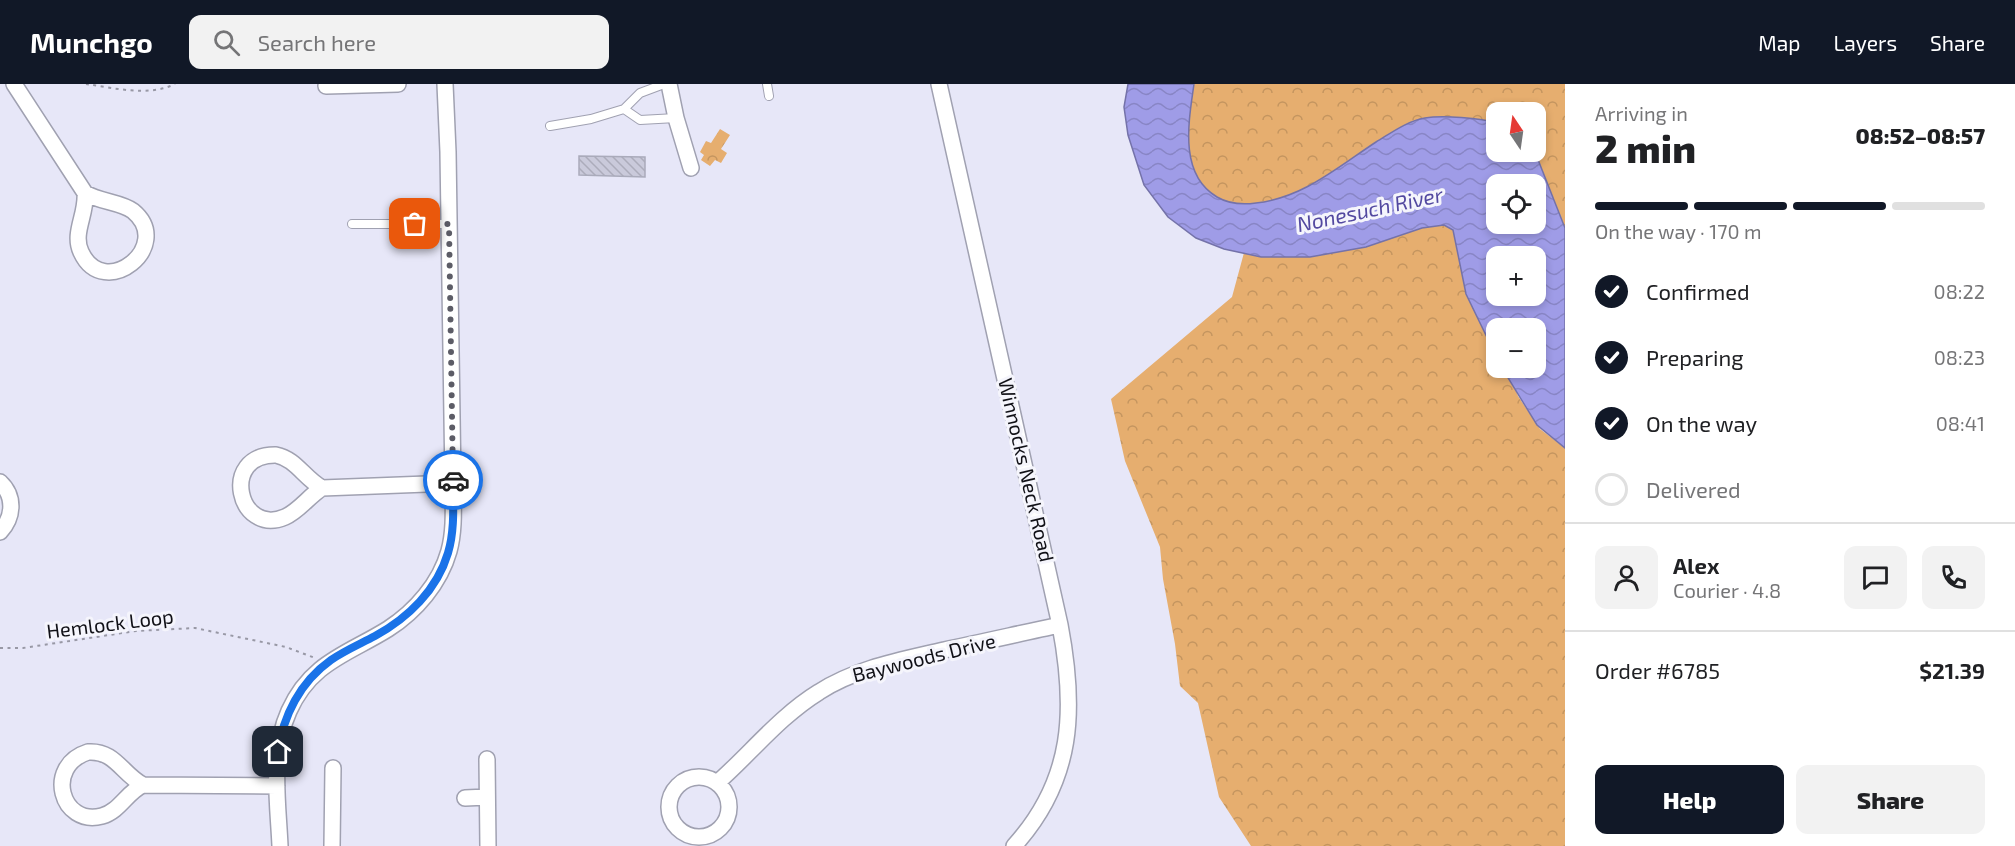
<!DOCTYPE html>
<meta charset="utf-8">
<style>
:root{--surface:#fff;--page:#f2f2f2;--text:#202124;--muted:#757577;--line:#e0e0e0;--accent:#111827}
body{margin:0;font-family:"Exo 2",sans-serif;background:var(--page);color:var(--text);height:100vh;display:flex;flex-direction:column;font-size:22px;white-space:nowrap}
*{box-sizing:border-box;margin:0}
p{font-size:20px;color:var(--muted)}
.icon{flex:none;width:33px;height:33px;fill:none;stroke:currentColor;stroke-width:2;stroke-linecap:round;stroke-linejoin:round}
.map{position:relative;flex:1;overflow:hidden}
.panel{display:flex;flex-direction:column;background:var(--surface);width:450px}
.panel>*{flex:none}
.needle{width:39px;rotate:347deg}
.fabs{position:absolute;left:1486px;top:18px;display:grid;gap:12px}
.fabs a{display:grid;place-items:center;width:60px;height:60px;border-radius:12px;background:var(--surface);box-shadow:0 3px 9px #0003;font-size:30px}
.pin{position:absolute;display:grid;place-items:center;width:51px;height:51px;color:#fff;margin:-26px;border-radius:12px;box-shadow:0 3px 9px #0006}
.courier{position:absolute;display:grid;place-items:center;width:60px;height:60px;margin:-30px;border:4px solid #1a73e8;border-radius:50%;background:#fff;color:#222;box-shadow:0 2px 8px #0007}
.head em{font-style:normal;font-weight:800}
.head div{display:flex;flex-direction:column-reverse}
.head{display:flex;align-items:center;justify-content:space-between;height:102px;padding:0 30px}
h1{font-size:39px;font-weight:800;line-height:45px}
.bar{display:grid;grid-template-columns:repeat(4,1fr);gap:9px 6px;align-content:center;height:72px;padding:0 30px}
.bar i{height:8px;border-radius:4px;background:var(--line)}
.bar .on{background:var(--accent)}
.bar p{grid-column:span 4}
.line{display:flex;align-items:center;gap:15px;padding:0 30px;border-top:2px solid var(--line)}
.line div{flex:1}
.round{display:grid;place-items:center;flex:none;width:63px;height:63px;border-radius:12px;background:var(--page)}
ol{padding:0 30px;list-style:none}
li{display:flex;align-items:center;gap:18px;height:66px}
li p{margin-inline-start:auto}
li .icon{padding:6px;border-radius:50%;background:var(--accent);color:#fff;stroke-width:4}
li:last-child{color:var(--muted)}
li i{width:33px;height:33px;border:3px solid var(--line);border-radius:50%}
.action{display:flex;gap:12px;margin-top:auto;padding:12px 30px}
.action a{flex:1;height:69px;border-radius:12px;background:var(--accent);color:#fff;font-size:24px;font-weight:800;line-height:69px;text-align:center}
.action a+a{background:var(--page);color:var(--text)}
header{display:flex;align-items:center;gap:36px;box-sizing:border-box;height:84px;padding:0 30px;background:var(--accent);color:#fff}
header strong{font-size:28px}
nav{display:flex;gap:33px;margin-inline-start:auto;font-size:21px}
.search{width:420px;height:54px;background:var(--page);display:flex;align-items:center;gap:15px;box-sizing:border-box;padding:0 21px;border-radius:12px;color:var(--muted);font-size:22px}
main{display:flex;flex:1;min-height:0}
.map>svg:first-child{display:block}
</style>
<header>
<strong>Munchgo</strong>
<div class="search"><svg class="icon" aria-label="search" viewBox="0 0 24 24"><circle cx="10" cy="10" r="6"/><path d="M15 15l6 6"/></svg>Search here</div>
<nav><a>Map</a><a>Layers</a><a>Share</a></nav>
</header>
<main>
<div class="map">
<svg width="1565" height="762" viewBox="0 0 1565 762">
<defs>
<pattern id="park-crowns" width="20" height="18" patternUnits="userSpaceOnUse" patternTransform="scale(1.5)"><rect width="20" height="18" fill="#e6ae6f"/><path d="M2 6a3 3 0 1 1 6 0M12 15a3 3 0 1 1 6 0" fill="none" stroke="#c4955f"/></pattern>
<pattern id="water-waves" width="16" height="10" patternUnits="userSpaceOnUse" patternTransform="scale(1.5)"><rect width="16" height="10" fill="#9f9ce7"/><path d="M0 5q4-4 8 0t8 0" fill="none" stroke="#8885c5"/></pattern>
<pattern id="building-back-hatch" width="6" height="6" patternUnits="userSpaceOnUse" patternTransform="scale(1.5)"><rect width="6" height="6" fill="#cacadb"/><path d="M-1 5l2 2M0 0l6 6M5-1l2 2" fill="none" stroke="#acacbb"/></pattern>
</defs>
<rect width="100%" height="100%" fill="#e7e7f8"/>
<path fill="url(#park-crowns)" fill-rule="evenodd" d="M 1189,0 L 1565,0 L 1565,176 L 1536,100 L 1526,96 L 1297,113 L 1238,126 L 1195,102 L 1186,71 ZM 1497,28 L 1536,28 L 1536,68 L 1497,68 Z
M 720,45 L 730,51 L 721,65 L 727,69 L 721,79 L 715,76 L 710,82 L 701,76 L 704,71 L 700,68 L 706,57 L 711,59 Z
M 1450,135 L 1497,256 L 1497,284 L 1508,284 L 1518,312 L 1540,345 L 1565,364 L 1565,762 L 1251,762 L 1219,713 L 1198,619 L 1180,602 L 1175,560 L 1163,495 L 1160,463 L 1125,377 L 1111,315 L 1232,213 L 1245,165 Z"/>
<path fill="url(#water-waves)" stroke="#7472a9" stroke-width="1.5" fill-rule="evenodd" d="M 1128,0 L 1194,0 C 1189,36 1178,90 1217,113 C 1229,120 1242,121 1256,119 C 1303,114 1338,83 1376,58 C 1391,49 1407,37 1425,34 C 1442,31 1481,34 1497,39 L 1497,68 L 1535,68 L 1565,144 L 1565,364 L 1537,341 L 1502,284 L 1536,284 L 1536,244 L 1497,244 L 1497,274 L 1466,210 L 1453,146 L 1444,141 L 1422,144 L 1366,163 L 1310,173 L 1261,173 L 1224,165 L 1196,154 L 1168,133 L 1144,101 L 1128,51 L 1124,23 ZM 1497,100 L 1536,100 L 1536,140 L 1497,140 ZM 1497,172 L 1536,172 L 1536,212 L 1497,212 Z"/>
<path fill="url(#building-back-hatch)" stroke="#aaabbb" stroke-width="1.5" d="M 579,72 L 645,73 L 645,93 L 579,91 Z"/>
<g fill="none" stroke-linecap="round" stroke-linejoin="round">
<defs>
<path id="lane" d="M 767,0 L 769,12
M 624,25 L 640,36 L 676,34
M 550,42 L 591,35 L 624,25 L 640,9 L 664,0
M 352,140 L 449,140"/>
<path id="street" d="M 14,0 L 85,109
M 669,0 L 676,34 L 691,84
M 939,0 L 1060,541 C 1076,625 1074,696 1014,762
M 326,2 L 398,0
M 85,109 C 100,118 121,118 133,127 C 175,162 104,218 81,168 C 72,149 87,130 85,109 Z
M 276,371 C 296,375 304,394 322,404 C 309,412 299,427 285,433 C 238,453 219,370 276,371 Z
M 0,398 C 15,412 14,433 0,448
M 322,404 L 453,399
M 88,668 C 115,666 122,690 143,701 C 127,708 120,727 102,732 C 61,743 44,682 88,668 Z
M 487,675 L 488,762
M669 723a30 30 0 1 1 60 0a30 30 0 1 1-60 0Z
M 717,699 C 751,669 780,632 819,608 C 856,584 902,576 944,566 C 983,558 1022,549 1060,541
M 143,701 L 277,702
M 465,714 L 487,713
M 280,762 C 278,717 270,669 289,627 C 311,578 348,570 388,545 C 416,527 440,499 449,467 C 455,445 453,421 453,399 L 448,68 L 445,0
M 332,762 L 333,684"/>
</defs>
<use href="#lane" stroke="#a0a1b1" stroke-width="10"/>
<use href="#street" stroke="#a0a1b1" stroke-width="18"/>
<path stroke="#9898a5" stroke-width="2" stroke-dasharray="3 4.5" stroke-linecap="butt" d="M 86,0 C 114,4 149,13 175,0
M 0,564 L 23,564 L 136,547 L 195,544 L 286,563 L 315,574"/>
<use href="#lane" stroke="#fff" stroke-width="8"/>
<use href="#street" stroke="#fff" stroke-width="15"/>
</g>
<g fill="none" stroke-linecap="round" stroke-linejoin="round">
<path stroke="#5c5c66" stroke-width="6" stroke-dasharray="0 10.8" d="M 415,140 L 449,140 L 453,396"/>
<path stroke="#1a73e8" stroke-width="8" d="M 278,668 C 283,632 300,598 331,576 C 344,567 360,560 375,552 C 408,534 437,506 448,469 C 455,446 453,420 453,396"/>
</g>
<g text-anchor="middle" stroke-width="6" stroke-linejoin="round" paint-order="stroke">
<g font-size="20" fill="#111117" stroke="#f5f5fc">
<text transform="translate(1026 386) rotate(77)" y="7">Winnocks Neck Road</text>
<text transform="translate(110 540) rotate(-7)" y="7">Hemlock Loop</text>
<text transform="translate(924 574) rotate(-14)" y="7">Baywoods Drive</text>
</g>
<g font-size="21" font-style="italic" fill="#5248a0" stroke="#f5f5fc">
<text transform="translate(1370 126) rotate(-12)" y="7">Nonesuch River</text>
</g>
</g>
</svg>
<div class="fabs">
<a><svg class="needle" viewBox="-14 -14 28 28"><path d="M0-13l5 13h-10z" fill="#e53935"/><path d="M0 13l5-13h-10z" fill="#757577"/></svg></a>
<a><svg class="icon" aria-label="locate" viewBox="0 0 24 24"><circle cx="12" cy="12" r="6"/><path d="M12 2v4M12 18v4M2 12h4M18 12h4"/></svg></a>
<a>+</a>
<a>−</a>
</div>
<div class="pin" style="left:415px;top:140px;background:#ea580c"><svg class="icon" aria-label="bag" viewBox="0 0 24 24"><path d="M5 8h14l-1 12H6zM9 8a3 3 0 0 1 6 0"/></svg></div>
<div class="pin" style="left:278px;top:668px;background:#1f2937"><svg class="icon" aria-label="home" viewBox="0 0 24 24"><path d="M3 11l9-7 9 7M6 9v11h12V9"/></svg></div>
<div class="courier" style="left:453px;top:396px"><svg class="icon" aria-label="car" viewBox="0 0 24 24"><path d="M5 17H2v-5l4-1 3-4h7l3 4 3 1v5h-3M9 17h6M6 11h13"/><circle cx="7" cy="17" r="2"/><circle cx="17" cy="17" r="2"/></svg></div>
</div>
<section class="panel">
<div class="head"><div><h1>2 min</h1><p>Arriving in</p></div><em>08:52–08:57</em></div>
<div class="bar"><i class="on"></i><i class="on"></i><i class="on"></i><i></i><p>On the way · 170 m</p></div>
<ol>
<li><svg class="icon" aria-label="check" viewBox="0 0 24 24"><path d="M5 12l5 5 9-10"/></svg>Confirmed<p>08:22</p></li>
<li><svg class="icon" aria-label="check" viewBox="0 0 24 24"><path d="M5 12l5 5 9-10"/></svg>Preparing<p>08:23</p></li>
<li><svg class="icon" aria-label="check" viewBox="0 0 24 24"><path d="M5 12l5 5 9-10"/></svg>On the way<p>08:41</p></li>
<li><i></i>Delivered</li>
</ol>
<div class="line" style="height:108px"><a class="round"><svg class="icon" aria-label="person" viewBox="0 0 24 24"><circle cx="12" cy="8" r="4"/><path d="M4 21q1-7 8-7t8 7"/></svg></a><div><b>Alex</b><p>Courier · 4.8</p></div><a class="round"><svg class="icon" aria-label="chat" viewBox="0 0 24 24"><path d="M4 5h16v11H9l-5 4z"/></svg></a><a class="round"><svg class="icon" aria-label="phone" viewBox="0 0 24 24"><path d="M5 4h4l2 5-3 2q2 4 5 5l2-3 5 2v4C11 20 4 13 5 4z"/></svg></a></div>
<div class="line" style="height:78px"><div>Order #6785</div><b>$21.39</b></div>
<div class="action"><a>Help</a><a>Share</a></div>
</section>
</main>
